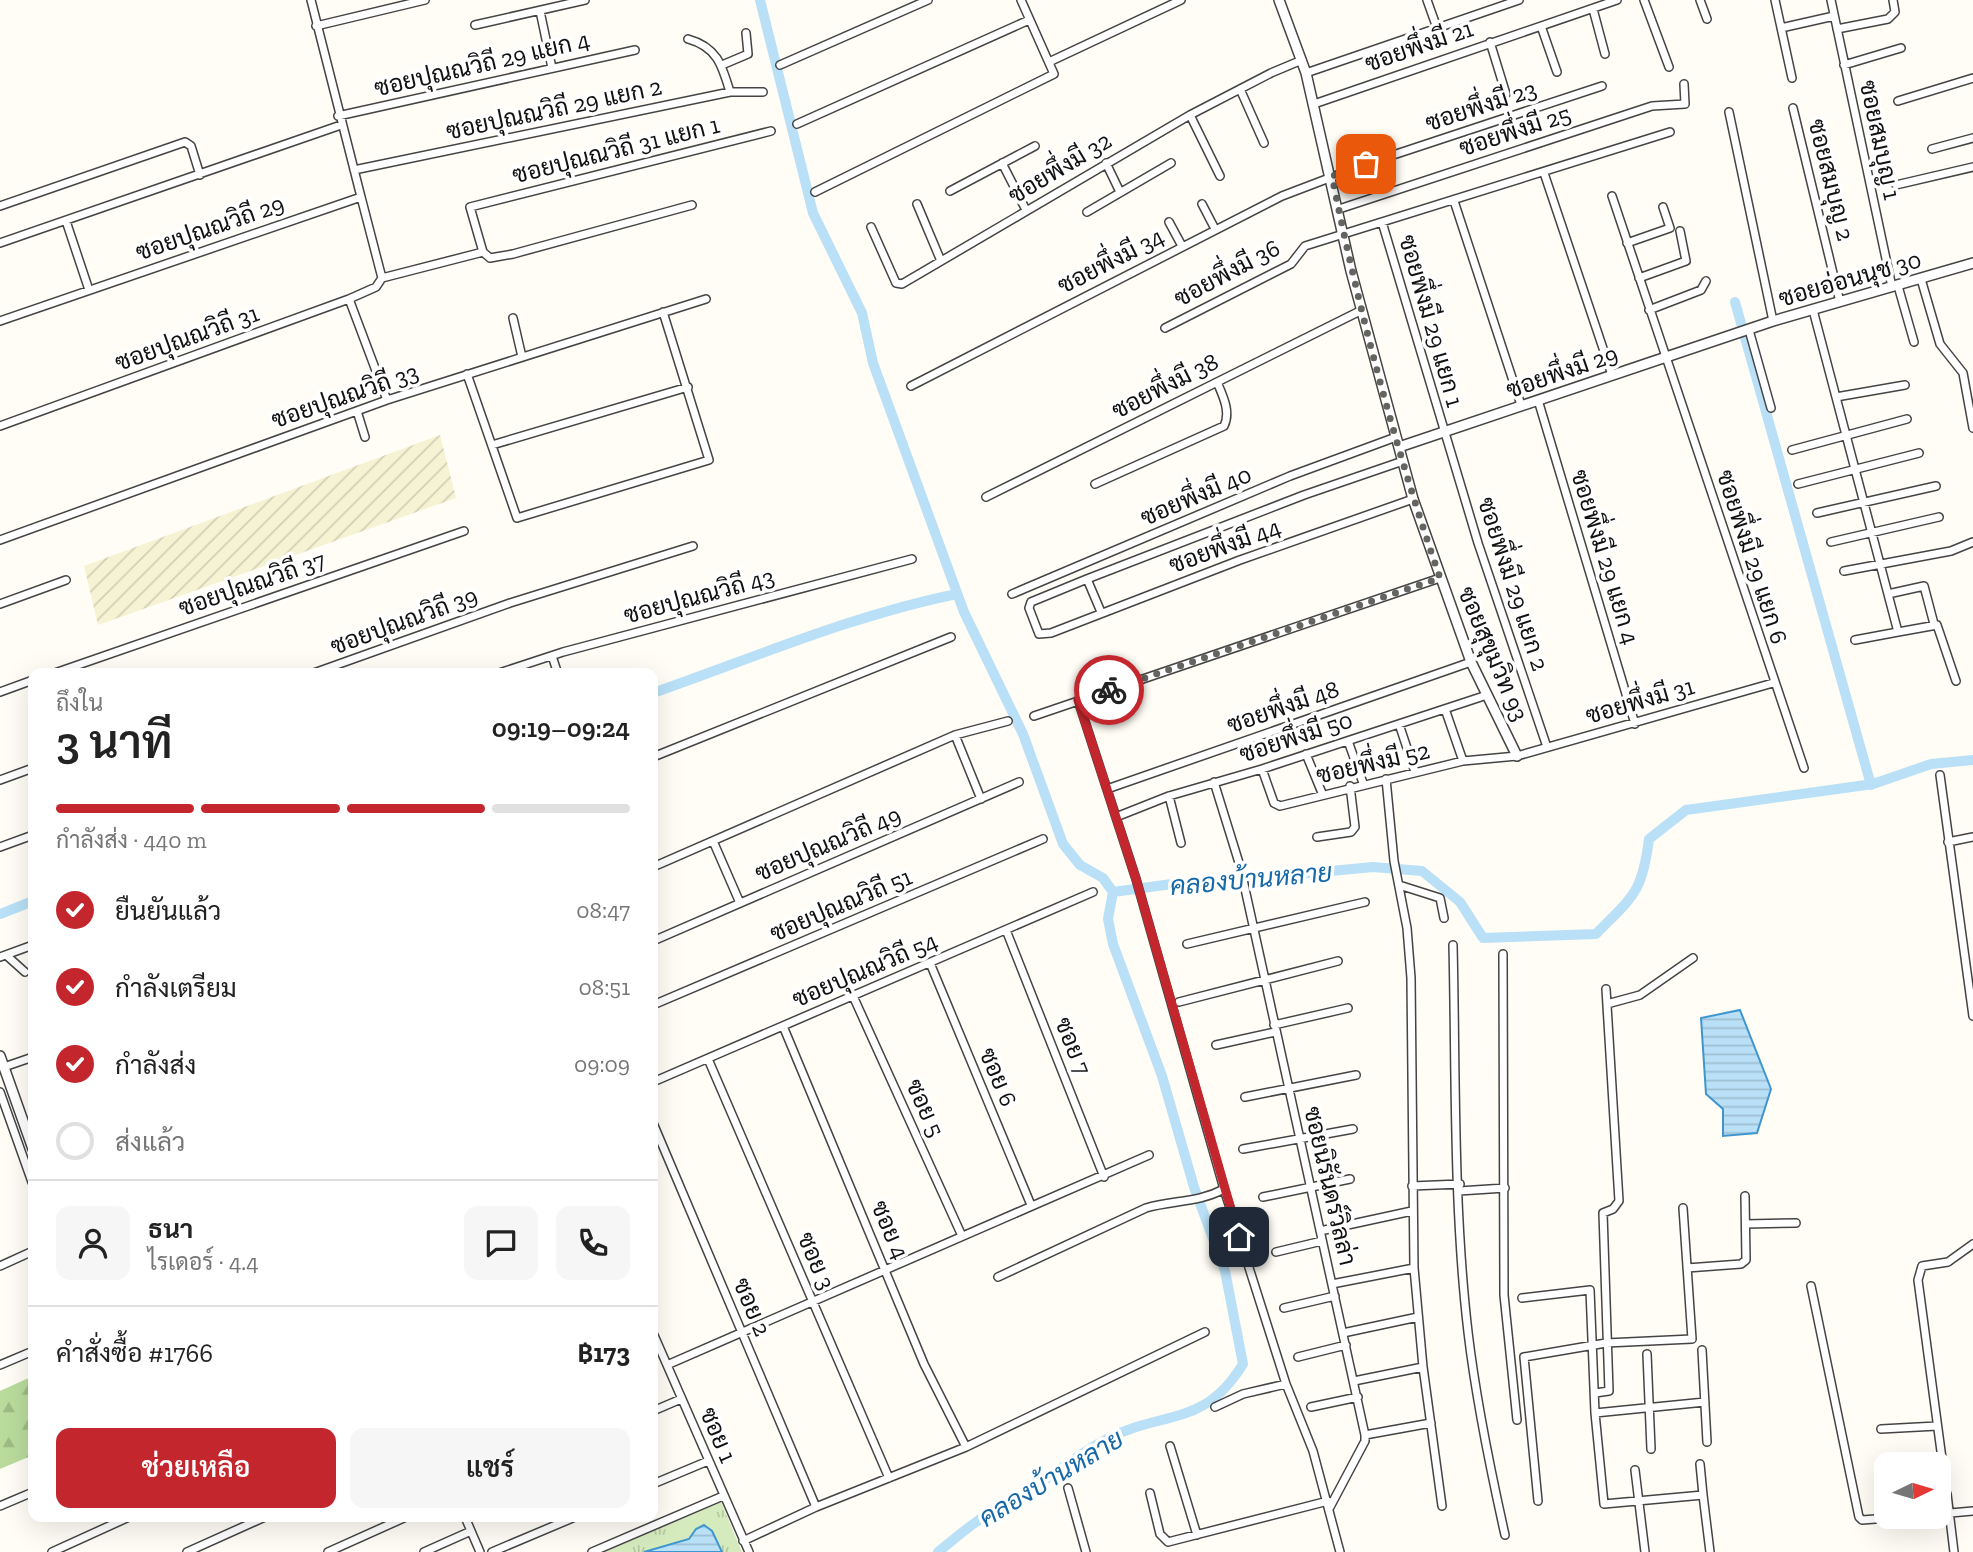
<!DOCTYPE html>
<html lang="th">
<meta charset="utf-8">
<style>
:root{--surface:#fff;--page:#f6f6f6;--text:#222;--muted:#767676;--line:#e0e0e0;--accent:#c4262e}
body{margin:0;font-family:"Zilla Slab",Sarabun,serif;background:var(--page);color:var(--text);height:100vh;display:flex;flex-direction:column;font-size:26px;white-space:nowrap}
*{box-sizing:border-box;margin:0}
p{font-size:23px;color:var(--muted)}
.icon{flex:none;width:38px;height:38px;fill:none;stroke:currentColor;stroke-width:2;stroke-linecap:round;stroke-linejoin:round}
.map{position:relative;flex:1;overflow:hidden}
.side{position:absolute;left:28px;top:668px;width:630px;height:854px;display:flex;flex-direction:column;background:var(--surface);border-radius:14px;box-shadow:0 7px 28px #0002}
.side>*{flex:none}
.needle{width:46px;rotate:85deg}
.buttons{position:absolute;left:1874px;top:1452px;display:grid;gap:14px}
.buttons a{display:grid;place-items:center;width:77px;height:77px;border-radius:14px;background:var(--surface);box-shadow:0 7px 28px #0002;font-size:35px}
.pin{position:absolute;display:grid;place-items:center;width:60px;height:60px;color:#fff;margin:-30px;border-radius:14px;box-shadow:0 4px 10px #0006}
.courier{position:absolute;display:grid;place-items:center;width:70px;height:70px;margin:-35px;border:5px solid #c4262e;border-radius:50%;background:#fff;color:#222;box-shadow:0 2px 9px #0007}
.head em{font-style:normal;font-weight:600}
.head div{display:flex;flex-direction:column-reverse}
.head{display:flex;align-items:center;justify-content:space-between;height:119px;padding:0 28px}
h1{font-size:46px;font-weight:600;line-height:52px}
.bar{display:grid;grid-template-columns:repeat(4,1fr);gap:10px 7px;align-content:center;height:84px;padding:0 28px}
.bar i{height:9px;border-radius:5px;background:var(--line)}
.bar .selected{background:var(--accent)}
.bar p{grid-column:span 4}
.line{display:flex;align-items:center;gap:18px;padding:0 28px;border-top:2px solid var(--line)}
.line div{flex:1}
.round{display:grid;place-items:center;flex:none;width:74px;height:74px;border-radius:14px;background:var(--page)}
ol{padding:0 28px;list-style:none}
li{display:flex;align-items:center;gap:21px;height:77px}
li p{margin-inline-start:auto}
li .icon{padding:7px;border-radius:50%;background:var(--accent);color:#fff;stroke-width:4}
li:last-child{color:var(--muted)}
li i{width:38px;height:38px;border:4px solid var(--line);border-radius:50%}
.primary-button{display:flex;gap:14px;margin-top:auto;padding:14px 28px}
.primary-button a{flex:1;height:80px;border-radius:14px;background:var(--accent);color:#fff;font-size:28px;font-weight:600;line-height:80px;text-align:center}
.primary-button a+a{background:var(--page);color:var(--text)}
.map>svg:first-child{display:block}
</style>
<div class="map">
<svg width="1973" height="1552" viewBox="0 0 1973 1552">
<defs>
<pattern id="farmland-furrows" width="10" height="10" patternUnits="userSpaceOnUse" patternTransform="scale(1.75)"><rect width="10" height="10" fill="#f6f3d4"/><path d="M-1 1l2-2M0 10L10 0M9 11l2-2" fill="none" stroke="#d2cfb5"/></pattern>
<pattern id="forest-firs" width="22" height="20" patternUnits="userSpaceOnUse" patternTransform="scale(1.75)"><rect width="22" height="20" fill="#b9dc9c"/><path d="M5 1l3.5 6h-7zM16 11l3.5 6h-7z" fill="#9ebc85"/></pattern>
<pattern id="park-tufts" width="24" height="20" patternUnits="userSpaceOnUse" patternTransform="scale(1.75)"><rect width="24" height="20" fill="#d5ebbd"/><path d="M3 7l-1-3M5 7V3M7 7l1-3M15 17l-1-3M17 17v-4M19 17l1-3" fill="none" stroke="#b6c8a1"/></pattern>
<pattern id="water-rules" width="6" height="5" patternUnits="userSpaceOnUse" patternTransform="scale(1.75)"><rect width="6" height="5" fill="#b9e0f7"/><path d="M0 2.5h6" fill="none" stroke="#9ebfd3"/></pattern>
</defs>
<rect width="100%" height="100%" fill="#fffdf5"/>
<path fill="url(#farmland-furrows)" d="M 440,435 L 456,498 L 98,625 L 84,566 Z"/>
<path fill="url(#forest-firs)" d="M 33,1376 L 33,1455 L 0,1469 L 0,1391 Z"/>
<path fill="url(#park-tufts)" d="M 721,1502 L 742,1552 L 605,1552 Z"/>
<path fill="url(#water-rules)" stroke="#3f96cf" stroke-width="2" d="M 1740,1010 L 1771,1089 L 1757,1133 L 1723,1136 L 1723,1109 L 1706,1094 L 1701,1018 Z
M 704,1525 L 712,1531 L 722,1552 L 644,1552 L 689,1539 L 696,1529 Z"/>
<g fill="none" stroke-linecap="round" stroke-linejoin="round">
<path stroke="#b9e0f7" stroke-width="10" d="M 760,0 L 813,213 L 862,313 L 873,363 L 964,612 L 1023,734 L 1063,844 L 1080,865 L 1103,878 L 1113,892
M 1735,302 L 1871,785
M 653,693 C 753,658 853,615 957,594
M 0,914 L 33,901
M 938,1552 C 951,1542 963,1531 976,1522 C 989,1512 1005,1508 1018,1499 C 1047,1479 1076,1455 1107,1439 C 1163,1410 1204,1428 1243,1364 L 1225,1271 L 1194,1187 L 1162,1076 L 1113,944 L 1108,919 L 1113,892 L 1179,883 L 1195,884 L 1373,867 L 1422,871 L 1460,902 L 1483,938 L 1596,934 C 1633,896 1642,894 1649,839 L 1686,810 L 1873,784 L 1931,764 L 1973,760"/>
<defs>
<path id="minor" d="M 1427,0 L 1437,28
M 1644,0 L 1669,67
M 1700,0 L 1707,19
M 1775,0 L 1792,78
M 1831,0 L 1892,287
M 1593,9 L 1605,54
M 540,11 L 552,68
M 475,25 L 585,0
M 316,26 L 425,0
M 1541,26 L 1557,72
M 1781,28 L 1834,16
M 1837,29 L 1888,19 L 1895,12 L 1893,0
M 688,39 C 717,47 722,65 730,92
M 1490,42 L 1506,94
M 1049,62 L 1181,0
M 722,65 L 748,54 L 746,33
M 780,65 L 928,0
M 1844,65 L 1901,48
M 1306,73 L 1519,0
M 1240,89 L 1264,143
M 1898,101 L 1973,78
M 1314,104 L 1617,0
M 1793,108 L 1840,302
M 1729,112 L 1773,321
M 1190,115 L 1220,176
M 338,116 L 635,50
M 797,124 L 1029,20
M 1932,149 L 1973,138
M 1002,163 L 1026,210
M 1106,163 L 1120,192
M 354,170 L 730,92 L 763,92
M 1544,173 L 1612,375
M 1896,185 L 1973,167
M 950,191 L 1035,146
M 815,192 L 1054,74 L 1021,0
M 1612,196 L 1804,768
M 361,197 L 382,278
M 1454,201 L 1521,405
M 917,204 L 941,261
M 1202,204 L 1215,229
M 0,206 L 185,142 L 191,146 L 200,175
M 1339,209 L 1652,106 L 1685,104 L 1684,84
M 1087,212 L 1171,163
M 66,221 L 89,290
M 1169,222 L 1182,246
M 1382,222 L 1478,543 L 1547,747
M 871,227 L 896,283 L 902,284 L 1190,115 L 1271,73 L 1302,60
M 0,243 L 341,125
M 1627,243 L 1670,228 L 1663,207
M 483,252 L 490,258 L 513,254 L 692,205
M 1639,278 L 1686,261 L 1680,231
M 1921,279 L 1940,344 L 1963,373 L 1973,428
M 1898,286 L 1914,342
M 349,299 L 387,400
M 1649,310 L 1701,290 L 1706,281
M 1813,310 L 1898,632 L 1937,625 L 1956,681
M 513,318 L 522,357
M 0,321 L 361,197 L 311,0
M 1165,328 L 1291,264 L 1305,246 L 1670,132
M 1749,330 L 1771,408
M 467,374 L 517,518 L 709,460 L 663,312
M 911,386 L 1282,196 L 1366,164 L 1602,86
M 1836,397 L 1905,385
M 1538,400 L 1635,724
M 357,411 L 365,437
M 0,426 L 349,299 L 376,287 L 382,278 L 483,252 L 470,207 L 771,131
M 492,445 L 688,387
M 1792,450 L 1907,419
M 1095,484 L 1224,426 C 1231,412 1223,396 1217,382
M 1798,484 L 1919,453
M 986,497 L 1362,310
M 1817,513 L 1936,486
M 0,540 L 387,400 L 706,299
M 1831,542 L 1939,517
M 1844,571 L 1951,551 L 1973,542
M 1087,579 L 1031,602 L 1029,608 L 1039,634 L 1051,633 L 1240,560 L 1413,499
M 1012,594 L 1290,476 L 1396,437
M 1888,594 L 1924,586 L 1934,624
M 0,604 L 66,580
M 1101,612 L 1087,579 L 1304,495 L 1403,461
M 1855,640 L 1898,632
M 552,656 L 558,674
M 52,674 L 464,531
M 311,674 L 510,603 L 693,546
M 496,674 L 563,652 L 912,559
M 0,692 L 33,680
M 1078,700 L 1136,879 L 1224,1189 L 1286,1384 L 1313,1451 L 1340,1552
M 1445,709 L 1463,761
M 1034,716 L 1440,578
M 1399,724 L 1415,772
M 955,735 L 981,799
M 1348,741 L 1363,783
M 1306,754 L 1322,793
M 653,757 L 951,637
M 1262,769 L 1274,803 L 1280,806 L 1463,761 L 1517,756 L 1773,683
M 1940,775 L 1973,1016
M 1386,779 L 1394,861 L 1407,928 L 1411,978 L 1414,1268 L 1423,1367 L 1442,1506
M 0,780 L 33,768
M 1214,782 L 1240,866 L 1365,1435 L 1365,1441 L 1330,1507
M 1107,789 L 1471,662
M 1169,796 L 1181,843
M 1116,817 L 1169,796 L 1262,769 L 1487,695
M 1317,837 L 1351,832 L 1355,827 L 1350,786
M 713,841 L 740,903
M 1948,842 L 1973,837
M 0,847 L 33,835
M 653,867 L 955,735 L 1008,721
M 1399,885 L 1440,898 L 1444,918
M 1006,930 L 1104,1177
M 653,941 L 1019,782
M 1187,944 L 1365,902
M 1453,945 C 1456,1073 1453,1204 1468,1332 C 1476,1400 1490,1468 1505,1535
M 1503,954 L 1504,1295 L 1517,1420
M 6,955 L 25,972
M 0,957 L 33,945
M 930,963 L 1031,1205
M 853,996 L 962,1236
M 1179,1002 L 1338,961
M 1607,1004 L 1640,995 L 1693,958
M 653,1005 L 1043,839
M 1274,1025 L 1348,1008
M 783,1026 L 924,1364 L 966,1447
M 1216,1045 L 1275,1032
M 708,1059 L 889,1478
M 4,1067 L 33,1057
M 653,1082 L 1093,892
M 0,1092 L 32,1182
M 1245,1097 L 1356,1075
M 653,1123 L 816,1507
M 1243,1149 L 1353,1129
M 1412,1186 L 1460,1184
M 1459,1191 L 1505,1188
M 1263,1197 L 1350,1179
M 1746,1224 L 1796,1223
M 1320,1231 L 1412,1211
M 1276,1252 L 1322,1241
M 0,1266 L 33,1251
M 1687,1268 L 1741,1264 L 1746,1260 L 1745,1196
M 998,1277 L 1146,1208 C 1173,1200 1198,1203 1224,1189
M 1332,1284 L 1414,1268
M 1811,1286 L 1859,1517 L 1862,1520 L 1902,1517
M 1522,1298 L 1590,1290 L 1595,1413 L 1604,1504 L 1703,1495 L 1700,1464
M 1284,1308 L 1335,1296
M 653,1333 L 749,1552
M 1343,1333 L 1418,1317
M 1702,1350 L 1707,1442
M 1647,1354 L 1651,1449
M 1298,1357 L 1346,1345
M 0,1365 L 33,1351
M 667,1365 L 1149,1155
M 1354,1381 L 1423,1367
M 1595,1393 L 1609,1391 L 1603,1213 L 1613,1209 L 1619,1201 L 1606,989
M 1215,1407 L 1243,1394 L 1286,1384
M 1311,1407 L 1358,1397
M 653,1411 L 681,1399
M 1595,1413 L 1705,1402
M 1881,1429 L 1937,1426
M 1365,1435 L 1431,1423
M 1170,1446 L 1197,1535
M 1635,1470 L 1645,1552
M 1945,1481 L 1918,1280 L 1922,1266 L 1948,1262 L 1973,1244
M 653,1484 L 708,1461
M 1068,1488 L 1086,1552
M 1150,1493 L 1160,1534 L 1168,1542 L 1328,1501
M 1947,1494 L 1954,1552
M 1703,1495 L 1710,1552
M 1538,1501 L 1524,1357 L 1606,1343 L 1692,1339 L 1683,1208
M 0,1506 L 33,1492
M 1939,1514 L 1973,1511
M 465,1517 L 480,1552
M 743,1541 L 816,1507 L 966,1447 L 1205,1332
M 52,1552 L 129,1517
M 187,1552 L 265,1517
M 328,1552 L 406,1517
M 424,1552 L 471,1531
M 492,1552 L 575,1517
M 592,1552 L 723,1496"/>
<path id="tertiary" d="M 1279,0 L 1306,73 L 1351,271 L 1413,499 L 1471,662 L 1517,756
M 1399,447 L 1773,321 L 1973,263
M 0,1056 L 33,1149"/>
</defs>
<use href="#minor" stroke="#444" stroke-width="10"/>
<use href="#tertiary" stroke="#444" stroke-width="12"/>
<use href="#minor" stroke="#fff" stroke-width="7"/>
<use href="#tertiary" stroke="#fff" stroke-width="9"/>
</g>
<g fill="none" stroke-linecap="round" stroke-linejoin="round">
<path stroke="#646461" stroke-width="7" stroke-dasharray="0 12.6" d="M 1109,690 L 1440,578 C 1395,447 1359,312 1332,176 L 1366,164"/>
<path stroke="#c4262e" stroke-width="9" d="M 1109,690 L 1078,700 L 1136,879 L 1239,1237"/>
</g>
<g text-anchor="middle" stroke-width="7" stroke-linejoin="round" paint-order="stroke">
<g font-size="24" fill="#111" stroke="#fff">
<text transform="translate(1419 46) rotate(-19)" y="8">ซอยพึ่งมี 21</text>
<text transform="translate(482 64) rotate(-13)" y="8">ซอยปุณณวิถี 29 แยก 4</text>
<text transform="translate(1481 106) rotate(-18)" y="8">ซอยพึ่งมี 23</text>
<text transform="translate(554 109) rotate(-12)" y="8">ซอยปุณณวิถี 29 แยก 2</text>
<text transform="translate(1515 131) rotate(-18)" y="8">ซอยพึ่งมี 25</text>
<text transform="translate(1880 140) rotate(78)" y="8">ซอยสมบุญ 1</text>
<text transform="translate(616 150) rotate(-14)" y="8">ซอยปุณณวิถี 31 แยก 1</text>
<text transform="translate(1060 168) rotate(-31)" y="8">ซอยพึ่งมี 32</text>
<text transform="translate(1831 180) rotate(76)" y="8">ซอยสมบุญ 2</text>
<text transform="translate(210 228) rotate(-19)" y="8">ซอยปุณณวิถี 29</text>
<text transform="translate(1111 261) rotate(-27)" y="8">ซอยพึ่งมี 34</text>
<text transform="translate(1227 273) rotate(-28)" y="8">ซอยพึ่งมี 36</text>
<text transform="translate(1850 279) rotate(-16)" y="8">ซอยอ่อนนุช 30</text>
<text transform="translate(1431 321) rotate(74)" y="8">ซอยพึ่งมี 29 แยก 1</text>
<text transform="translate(187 338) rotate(-20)" y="8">ซอยปุณณวิถี 31</text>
<text transform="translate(1562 372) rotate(-19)" y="8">ซอยพึ่งมี 29</text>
<text transform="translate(1165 386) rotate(-27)" y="8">ซอยพึ่งมี 38</text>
<text transform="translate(345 396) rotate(-19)" y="8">ซอยปุณณวิถี 33</text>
<text transform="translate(1196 496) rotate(-23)" y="8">ซอยพึ่งมี 40</text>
<text transform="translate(1225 546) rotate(-20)" y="8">ซอยพึ่งมี 44</text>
<text transform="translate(1605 557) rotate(73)" y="8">ซอยพึ่งมี 29 แยก 4</text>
<text transform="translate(1752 557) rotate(72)" y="8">ซอยพึ่งมี 29 แยก 6</text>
<text transform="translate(252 584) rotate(-19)" y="8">ซอยปุณณวิถี 37</text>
<text transform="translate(1513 584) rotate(72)" y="8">ซอยพึ่งมี 29 แยก 2</text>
<text transform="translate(699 596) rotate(-15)" y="8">ซอยปุณณวิถี 43</text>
<text transform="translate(404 621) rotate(-20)" y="8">ซอยปุณณวิถี 39</text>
<text transform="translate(1493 654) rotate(67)" y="8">ซอยสุขุมวิท 93</text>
<text transform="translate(1640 701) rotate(-16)" y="8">ซอยพึ่งมี 31</text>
<text transform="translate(1283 707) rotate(-19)" y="8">ซอยพึ่งมี 48</text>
<text transform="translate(1296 737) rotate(-18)" y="8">ซอยพึ่งมี 50</text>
<text transform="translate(1373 763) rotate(-13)" y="8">ซอยพึ่งมี 52</text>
<text transform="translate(828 844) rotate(-23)" y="8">ซอยปุณณวิถี 49</text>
<text transform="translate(841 905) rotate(-23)" y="8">ซอยปุณณวิถี 51</text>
<text transform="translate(865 970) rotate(-23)" y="8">ซอยปุณณวิถี 54</text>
<text transform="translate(1073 1046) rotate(68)" y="8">ซอย 7</text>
<text transform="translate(998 1077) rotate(67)" y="8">ซอย 6</text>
<text transform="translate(925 1108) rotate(66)" y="8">ซอย 5</text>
<text transform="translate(1330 1186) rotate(77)" y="8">ซอยนิรันดร์วิลล่า</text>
<text transform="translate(890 1230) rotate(67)" y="8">ซอย 4</text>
<text transform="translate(816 1261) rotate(67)" y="8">ซอย 3</text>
<text transform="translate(752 1307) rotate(67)" y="8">ซอย 2</text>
<text transform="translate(718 1435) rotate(67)" y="8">ซอย 1</text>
</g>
<g font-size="26" font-style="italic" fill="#1768a6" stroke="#fff">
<text transform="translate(1251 879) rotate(-5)" y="9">คลองบ้านหลาย</text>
<text transform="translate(1051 1478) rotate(-31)" y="9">คลองบ้านหลาย</text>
</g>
</g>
</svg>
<div class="buttons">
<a><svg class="needle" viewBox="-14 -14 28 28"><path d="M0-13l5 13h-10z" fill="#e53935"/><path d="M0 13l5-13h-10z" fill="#767676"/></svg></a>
</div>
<div class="pin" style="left:1366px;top:164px;background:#ea580c"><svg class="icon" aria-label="bag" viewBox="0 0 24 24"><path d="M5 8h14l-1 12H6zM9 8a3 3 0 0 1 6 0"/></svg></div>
<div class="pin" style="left:1239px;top:1237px;background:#1f2937"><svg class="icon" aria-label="home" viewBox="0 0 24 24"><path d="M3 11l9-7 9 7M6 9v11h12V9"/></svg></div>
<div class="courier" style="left:1109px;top:690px"><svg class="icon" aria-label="bike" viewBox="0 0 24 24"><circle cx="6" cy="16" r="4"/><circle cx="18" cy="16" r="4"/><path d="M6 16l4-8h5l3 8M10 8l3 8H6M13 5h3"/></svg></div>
<section class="side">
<div class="head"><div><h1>3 นาที</h1><p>ถึงใน</p></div><em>09:19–09:24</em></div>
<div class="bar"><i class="selected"></i><i class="selected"></i><i class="selected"></i><i></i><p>กำลังส่ง · 440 m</p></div>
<ol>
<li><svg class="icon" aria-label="check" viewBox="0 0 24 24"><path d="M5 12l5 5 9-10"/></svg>ยืนยันแล้ว<p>08:47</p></li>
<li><svg class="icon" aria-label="check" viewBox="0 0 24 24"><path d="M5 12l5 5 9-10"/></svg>กำลังเตรียม<p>08:51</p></li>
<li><svg class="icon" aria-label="check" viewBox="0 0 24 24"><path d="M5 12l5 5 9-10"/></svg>กำลังส่ง<p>09:09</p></li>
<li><i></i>ส่งแล้ว</li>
</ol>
<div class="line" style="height:126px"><a class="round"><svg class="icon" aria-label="person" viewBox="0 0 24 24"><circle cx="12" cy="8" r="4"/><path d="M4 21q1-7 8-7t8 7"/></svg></a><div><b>ธนา</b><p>ไรเดอร์ · 4.4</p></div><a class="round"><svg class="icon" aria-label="chat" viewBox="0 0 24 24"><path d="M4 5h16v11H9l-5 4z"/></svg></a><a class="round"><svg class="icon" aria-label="phone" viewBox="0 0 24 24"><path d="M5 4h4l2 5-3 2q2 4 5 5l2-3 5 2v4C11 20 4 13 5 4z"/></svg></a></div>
<div class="line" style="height:91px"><div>คำสั่งซื้อ #1766</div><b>฿173</b></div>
<div class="primary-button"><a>ช่วยเหลือ</a><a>แชร์</a></div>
</section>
</div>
